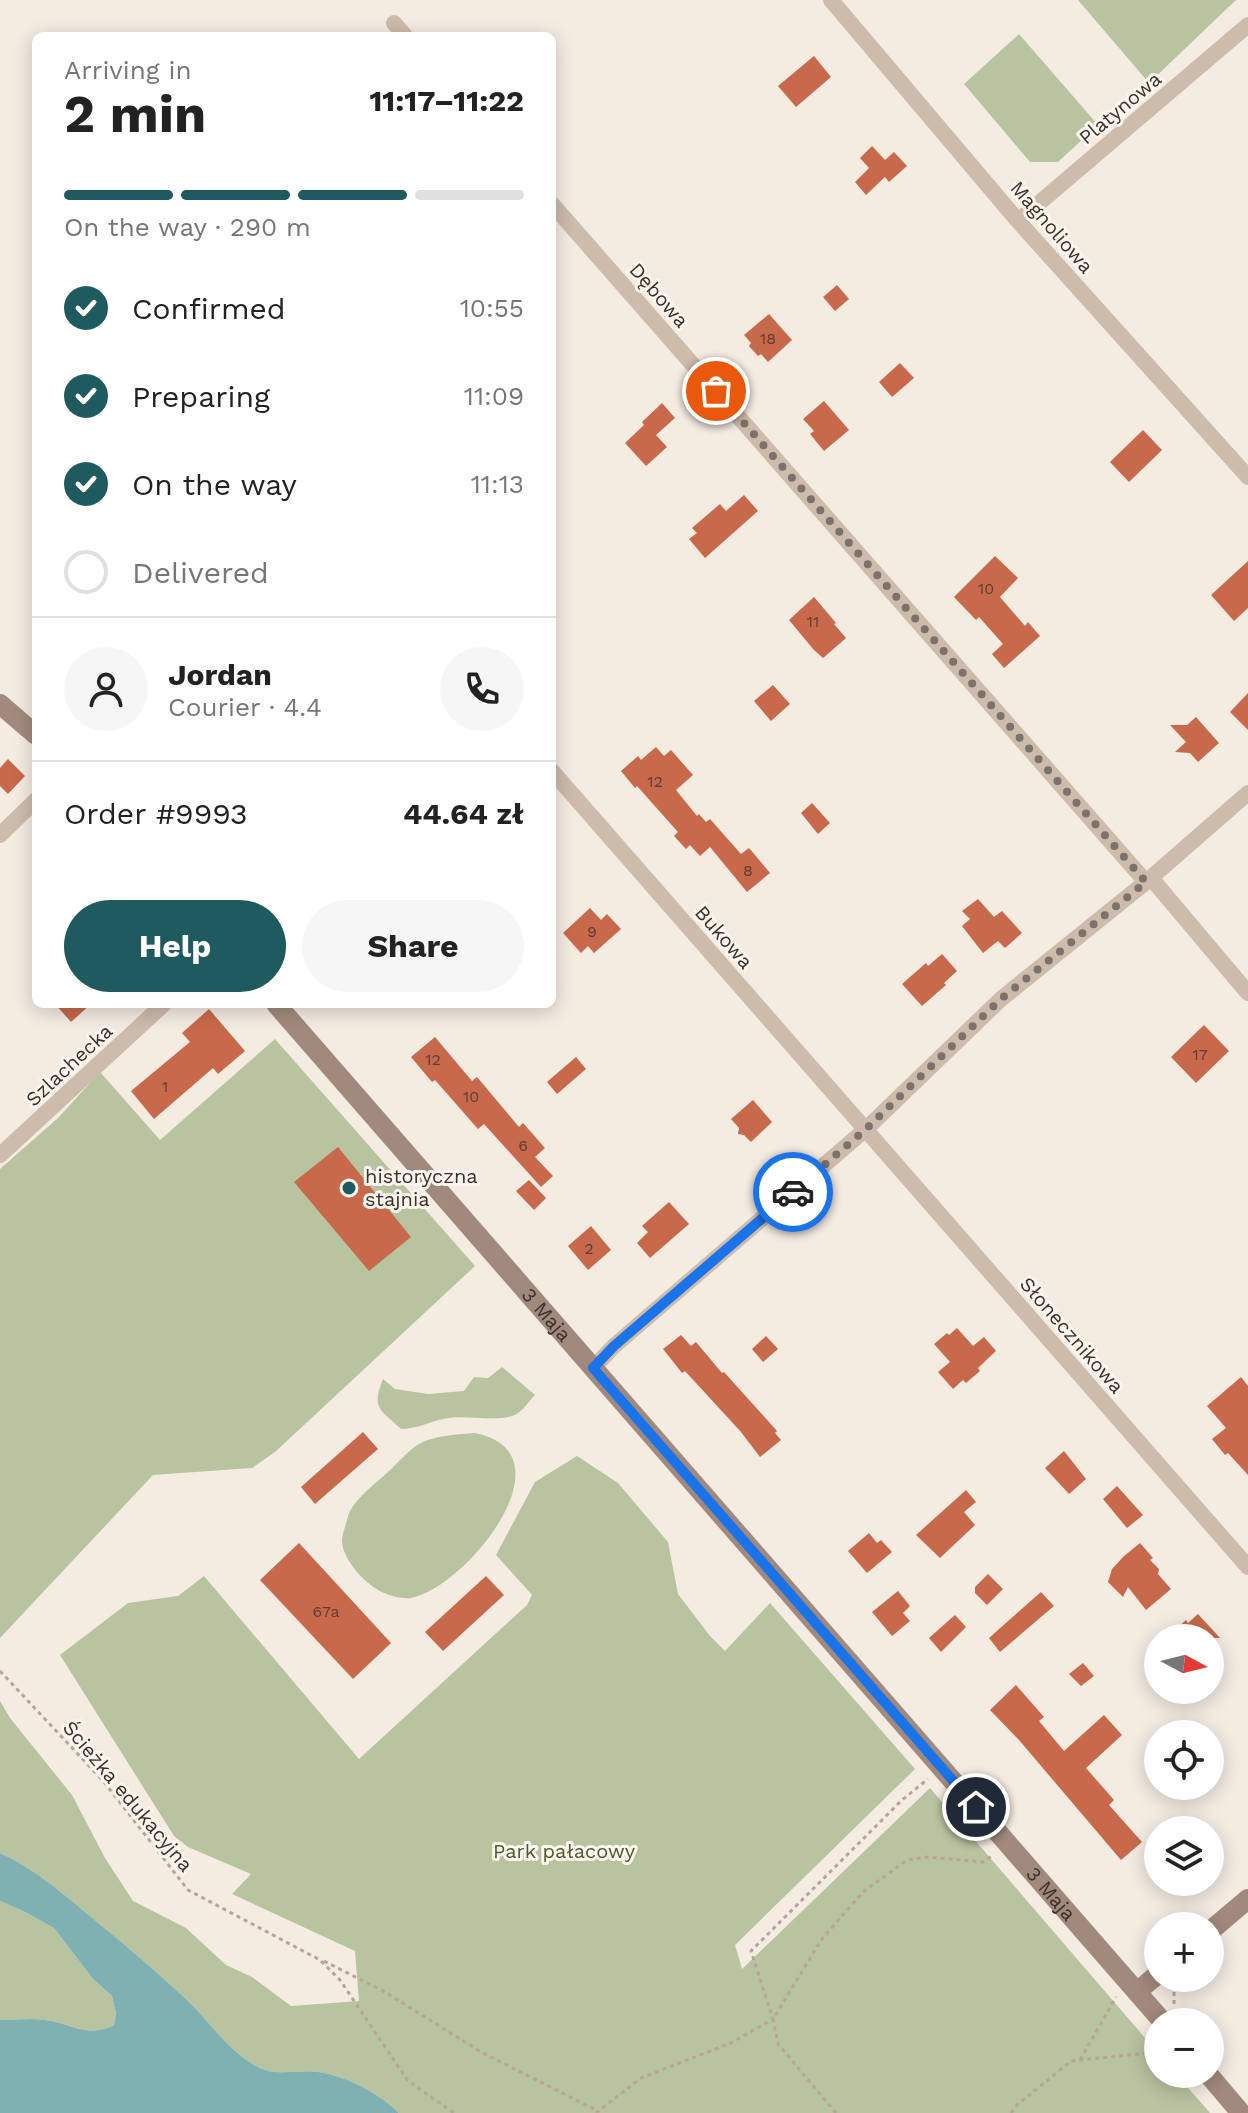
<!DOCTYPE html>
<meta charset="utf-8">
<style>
:root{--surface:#fff;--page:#f6f6f6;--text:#222;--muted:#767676;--line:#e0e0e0;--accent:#1f5a5e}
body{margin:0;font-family:"Work Sans",sans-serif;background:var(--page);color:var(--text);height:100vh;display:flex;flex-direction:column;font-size:30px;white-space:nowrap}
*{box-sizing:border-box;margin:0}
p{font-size:26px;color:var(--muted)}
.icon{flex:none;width:44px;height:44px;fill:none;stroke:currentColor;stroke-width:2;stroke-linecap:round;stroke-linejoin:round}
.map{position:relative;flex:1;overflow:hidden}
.details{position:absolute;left:32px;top:32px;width:524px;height:976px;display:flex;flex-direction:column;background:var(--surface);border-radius:12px;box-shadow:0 4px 20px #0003}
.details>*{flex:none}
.needle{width:52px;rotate:97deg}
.buttons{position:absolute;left:1144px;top:1624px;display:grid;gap:16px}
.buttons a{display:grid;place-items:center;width:80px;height:80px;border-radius:50%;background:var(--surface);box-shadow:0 4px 20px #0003;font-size:40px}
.pin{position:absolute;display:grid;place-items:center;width:68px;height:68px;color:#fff;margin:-34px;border:4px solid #fff;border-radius:50%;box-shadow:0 2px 8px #0007}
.courier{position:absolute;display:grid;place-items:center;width:80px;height:80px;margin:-40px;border:6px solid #1a73e8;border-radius:50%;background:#fff;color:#222;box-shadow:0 2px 10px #0007}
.summary em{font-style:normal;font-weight:700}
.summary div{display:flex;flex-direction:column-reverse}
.summary{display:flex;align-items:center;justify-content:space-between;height:136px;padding:0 32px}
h1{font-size:52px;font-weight:700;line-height:60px}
.bar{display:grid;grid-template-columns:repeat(4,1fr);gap:12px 8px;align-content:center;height:96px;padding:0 32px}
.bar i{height:10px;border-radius:6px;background:var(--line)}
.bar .active{background:var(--accent)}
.bar p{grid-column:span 4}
.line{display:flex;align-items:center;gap:20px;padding:0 32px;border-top:2px solid var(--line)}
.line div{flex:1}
.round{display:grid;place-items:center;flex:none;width:84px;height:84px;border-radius:42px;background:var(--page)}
ol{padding:0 32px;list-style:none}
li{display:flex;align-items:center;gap:24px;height:88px}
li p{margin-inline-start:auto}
li .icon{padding:8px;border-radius:50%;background:var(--accent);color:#fff;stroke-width:4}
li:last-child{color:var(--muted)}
li i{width:44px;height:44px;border:4px solid var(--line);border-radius:50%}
.cta{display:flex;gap:16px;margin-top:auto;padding:16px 32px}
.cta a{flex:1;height:92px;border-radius:48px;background:var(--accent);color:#fff;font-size:32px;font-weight:700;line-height:92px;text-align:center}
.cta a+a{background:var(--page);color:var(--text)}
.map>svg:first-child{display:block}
</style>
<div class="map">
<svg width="1248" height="2113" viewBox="0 0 1248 2113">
<rect width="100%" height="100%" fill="#f4ebe1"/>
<path fill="#b8c4a0" d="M 1078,0 L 1236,0 L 1149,83 Z
M 1019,34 L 1098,125 L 1058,162 L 1030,162 L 964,84 Z
M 275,1039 L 475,1266 L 275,1452 L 252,1468 L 153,1475 L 0,1638 L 0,1169 L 58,1118 L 100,1072 L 160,1140 Z
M 502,1367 L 535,1395 C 528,1402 521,1414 512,1416 C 490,1422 466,1414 443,1419 C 429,1422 416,1429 401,1429 C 380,1409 371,1409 383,1379 L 395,1389 L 428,1394 L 464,1391 L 474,1377 L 488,1378 Z
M 475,1433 C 574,1453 467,1587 411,1598 C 403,1599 390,1596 382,1592 C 366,1585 342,1559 342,1541 C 342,1535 345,1528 346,1523 C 347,1522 349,1511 350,1511 C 358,1496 376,1483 388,1472 C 398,1463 409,1449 421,1443 C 434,1436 459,1434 475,1433 Z
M 577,1456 L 618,1483 L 668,1542 L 678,1594 L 710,1636 L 725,1651 L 770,1603 L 915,1769 L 735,1945 L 742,1969 L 930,1788 L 1158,2053 L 1158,2074 L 1176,2074 L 1210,2113 L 399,2113 C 381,2094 344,2075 318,2072 C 297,2069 278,2077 258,2067 C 229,2052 210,2022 187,2000 C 156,1971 123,1943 90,1916 C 62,1893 34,1868 0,1853 L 0,1701 L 10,1718 L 72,1795 L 105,1858 L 133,1901 L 186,1928 L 226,1965 L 252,1977 L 291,2006 L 359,2001 L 355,1951 L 232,1894 L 251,1874 L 188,1847 L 174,1836 L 60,1655 L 128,1603 L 178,1596 L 204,1576 L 359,1759 L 527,1605 L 532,1595 L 496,1555 L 535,1482 Z
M 0,1901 L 23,1911 L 54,1928 L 93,1979 L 112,1996 L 116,2013 L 114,2025 C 86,2039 73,2023 45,2020 C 31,2018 15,2020 0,2020 Z"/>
<path fill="#7fb0b2" d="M 0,1853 C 34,1868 62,1893 90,1916 C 123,1943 156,1971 187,2000 C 210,2022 229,2052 258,2067 C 278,2077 297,2069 318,2072 C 344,2075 381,2094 399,2113 L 0,2113 L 0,2020 C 15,2020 31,2018 45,2020 C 72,2023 86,2039 114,2025 L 116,2013 L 112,1996 L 93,1979 L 54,1928 L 23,1911 L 0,1901 Z"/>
<path fill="#c8694b" d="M 814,56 L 831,77 L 796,107 L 778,86 Z
M 872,146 L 885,160 L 894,152 L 907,166 L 889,182 L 885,177 L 866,195 L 855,182 L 869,168 L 860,158 Z
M 837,285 L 849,299 L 835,311 L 823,297 Z
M 769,314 L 792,340 L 768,362 L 761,354 L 758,356 L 749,346 L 751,343 L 744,335 Z
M 900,363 L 914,378 L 892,397 L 879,382 Z
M 824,401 L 849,430 L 824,451 L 810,434 L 814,431 L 803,419 Z
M 662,403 L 675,418 L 656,435 L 667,447 L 646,466 L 625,443 L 644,425 L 642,422 Z
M 1143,430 L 1162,450 L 1129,482 L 1110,462 Z
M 744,495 L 758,511 L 705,558 L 689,539 L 697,533 L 692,528 L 720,504 L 726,511 Z
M 995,556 L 1018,578 L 1000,597 L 1025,626 L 1028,622 L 1040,636 L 1004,668 L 992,654 L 1003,644 L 979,617 L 976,620 L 954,597 Z
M 1248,561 L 1248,608 L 1234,621 L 1211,595 Z
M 814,597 L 836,623 L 834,624 L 846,638 L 823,658 L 814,650 L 789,620 Z
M 773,685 L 790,704 L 771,721 L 754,701 Z
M 1248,693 L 1248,730 L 1230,712 Z
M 1196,717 L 1219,743 L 1198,762 L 1190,753 L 1175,752 L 1186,742 L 1170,725 L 1187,725 Z
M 656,747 L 664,756 L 671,750 L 693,775 L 676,790 L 697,816 L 699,814 L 706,822 L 710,819 L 741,854 L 749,848 L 770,873 L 747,892 L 710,847 L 700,856 L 690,845 L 686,849 L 674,836 L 678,832 L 637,786 L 635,788 L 621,771 L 638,756 L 641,760 Z
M 8,759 L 25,776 L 8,794 L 0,786 L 0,768 Z
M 812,803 L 830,823 L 818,834 L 801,813 Z
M 978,899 L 994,917 L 1002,911 L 1022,933 L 1005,948 L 998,941 L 983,953 L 962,926 L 970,919 L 962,911 Z
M 590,908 L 601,920 L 607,914 L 621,929 L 594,953 L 588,946 L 581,953 L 563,933 Z
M 942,954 L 957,971 L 944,983 L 946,985 L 922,1006 L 902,984 L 926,963 L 928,966 Z
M 55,1004 L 91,1004 L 71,1022 Z
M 209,1009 L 245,1051 L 218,1074 L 213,1068 L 154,1119 L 131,1091 L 190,1042 L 182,1033 Z
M 1204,1025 L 1229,1051 L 1196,1083 L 1171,1057 Z
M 435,1037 L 472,1081 L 477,1077 L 519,1127 L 523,1123 L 545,1148 L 535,1157 L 553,1176 L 541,1187 L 484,1124 L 478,1129 L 435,1080 L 432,1082 L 411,1057 Z
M 576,1057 L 586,1069 L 557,1094 L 547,1082 Z
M 753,1100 L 772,1122 L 751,1142 L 744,1135 L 738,1134 L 739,1128 L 731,1119 Z
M 338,1147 L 411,1237 L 369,1271 L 294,1182 Z
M 529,1180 L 546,1198 L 534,1210 L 516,1191 Z
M 669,1202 L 689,1224 L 650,1258 L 637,1243 L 648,1232 L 642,1226 Z
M 591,1226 L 611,1250 L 588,1270 L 568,1246 Z
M 957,1328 L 973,1346 L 984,1337 L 996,1351 L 978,1368 L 980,1371 L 966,1383 L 963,1380 L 953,1389 L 938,1372 L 950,1362 L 934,1344 L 947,1333 L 949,1335 Z
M 681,1335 L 691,1346 L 696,1342 L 722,1373 L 724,1372 L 777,1431 L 775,1433 L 781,1440 L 760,1457 L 741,1432 L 685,1371 L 682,1373 L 663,1349 Z
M 766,1336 L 778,1349 L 763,1362 L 752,1349 Z
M 1241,1377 L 1248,1386 L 1248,1475 L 1228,1453 L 1225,1455 L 1212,1439 L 1226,1428 L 1207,1406 Z
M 363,1432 L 378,1449 L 315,1504 L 301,1487 Z
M 1064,1451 L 1086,1479 L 1069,1494 L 1045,1468 Z
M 1117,1486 L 1143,1515 L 1127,1528 L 1103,1499 Z
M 966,1490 L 976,1502 L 964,1512 L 975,1525 L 940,1558 L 916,1535 Z
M 869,1533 L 877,1543 L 881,1540 L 892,1552 L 867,1573 L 848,1551 Z
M 299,1543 L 391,1643 L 353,1679 L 260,1580 Z
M 1140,1543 L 1153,1558 L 1150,1560 L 1159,1569 L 1158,1574 L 1171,1589 L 1146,1610 L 1128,1587 L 1123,1597 L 1108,1582 L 1112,1569 L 1123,1557 Z
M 988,1574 L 1003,1589 L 987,1605 L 975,1593 L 975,1587 Z
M 486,1576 L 504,1595 L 443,1651 L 425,1632 Z
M 898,1591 L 910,1606 L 903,1613 L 910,1621 L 892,1636 L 872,1612 Z
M 1041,1592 L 1054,1606 L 1000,1652 L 989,1638 Z
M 1198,1614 L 1220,1638 L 1166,1638 L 1186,1620 L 1188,1623 Z
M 955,1615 L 966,1627 L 941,1652 L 929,1638 Z
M 1083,1663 L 1094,1676 L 1081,1686 L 1069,1674 Z
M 1016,1685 L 1044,1717 L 1039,1721 L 1064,1751 L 1104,1715 L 1122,1735 L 1086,1768 L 1114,1800 L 1109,1805 L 1142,1842 L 1121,1860 L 1019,1740 L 990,1710 Z"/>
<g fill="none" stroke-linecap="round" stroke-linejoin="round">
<path stroke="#b9a596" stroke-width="3" stroke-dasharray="4 4" stroke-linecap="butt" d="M 0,1671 L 104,1782 L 188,1890 L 320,1960 L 340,1980 L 408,2081 L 454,2113
M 324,1961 L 385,1992 L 481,2052 L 598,2111
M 1174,2004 L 1174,1989 L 1181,1978
M 1080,2060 L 1116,1997
M 596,2113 L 641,2078 L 731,2043 L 773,2019 L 751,1951 L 902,1800 L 928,1779
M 836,2113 L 778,2044 L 773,2019 L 822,1939 L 863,1892 L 907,1860 L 928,1857 L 983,1862 L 993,1855
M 1011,2113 L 1017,2105 L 1071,2061 L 1158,2052"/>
<path stroke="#cdbbac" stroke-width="16" d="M 831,0 L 1018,221 L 1248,477
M 394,23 L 405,36
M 552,204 L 1146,882
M 1018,221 L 1248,25
M 552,771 L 1248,1567
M 0,835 L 36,800
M 1151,878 L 1248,993
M 0,1155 L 164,1004
M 593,1368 L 614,1346 L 866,1129 L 1001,999 L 1146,882 L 1248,793"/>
<g stroke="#a18a7d" stroke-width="20">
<path d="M 0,704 L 36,735"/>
<path id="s1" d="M 276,1004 L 1163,2022"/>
<path d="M 1210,1931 L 1248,1899"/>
<path d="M 1138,1991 L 1158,1974"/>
<path d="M 1208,2074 L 1241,2113"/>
</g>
</g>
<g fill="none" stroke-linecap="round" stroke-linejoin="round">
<path stroke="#7c716b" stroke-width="8" stroke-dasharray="0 14.4" d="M 716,391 L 1146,882 L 1001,999 L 866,1129 L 793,1192"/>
<path stroke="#1a73e8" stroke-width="10" d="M 793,1192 L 614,1346 L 593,1368 L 976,1807"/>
</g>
<circle fill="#1f5a5e" stroke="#fbf5ee" stroke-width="3" cx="349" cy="1188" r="8"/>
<g text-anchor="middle" stroke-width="6" stroke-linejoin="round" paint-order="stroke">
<g font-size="16" fill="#5e3e33">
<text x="768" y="344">18</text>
<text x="986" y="594">10</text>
<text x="813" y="627">11</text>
<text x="655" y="787">12</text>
<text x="748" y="876">8</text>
<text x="592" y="937">9</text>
<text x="1200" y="1060">17</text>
<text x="433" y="1065">12</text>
<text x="165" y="1092">1</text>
<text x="471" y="1102">10</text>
<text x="523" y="1151">6</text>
<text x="589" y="1254">2</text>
<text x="326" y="1617">67a</text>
</g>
<g font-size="20" fill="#3b302b" stroke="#fbf5ee">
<text transform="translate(1120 108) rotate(-40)" y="7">Platynowa</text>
<text transform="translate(1052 227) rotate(49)" y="7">Magnoliowa</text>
<text transform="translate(659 295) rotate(49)" y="7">Dębowa</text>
<text transform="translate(724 937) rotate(49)" y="7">Bukowa</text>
<text transform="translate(69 1065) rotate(-43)" y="7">Szlachecka</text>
<text dy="7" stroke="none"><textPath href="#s1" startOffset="412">3 Maja</textPath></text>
<text transform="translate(1072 1335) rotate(49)" y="7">Słonecznikowa</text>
<text transform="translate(128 1796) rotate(50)" y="7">Ścieżka edukacyjna</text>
<text dy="7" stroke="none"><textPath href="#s1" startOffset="1180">3 Maja</textPath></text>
</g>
<g font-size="20" fill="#3b302b" stroke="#fbf5ee" text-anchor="start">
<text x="365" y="1183">historyczna<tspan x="365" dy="23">stajnia</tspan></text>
</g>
<g font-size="20" fill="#4a5a2e" stroke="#fbf5ee">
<text x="564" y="1858">Park pałacowy</text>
</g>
</g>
</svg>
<div class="buttons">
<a><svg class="needle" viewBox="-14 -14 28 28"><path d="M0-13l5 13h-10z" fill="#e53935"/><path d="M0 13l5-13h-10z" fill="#767676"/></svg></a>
<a><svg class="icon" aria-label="locate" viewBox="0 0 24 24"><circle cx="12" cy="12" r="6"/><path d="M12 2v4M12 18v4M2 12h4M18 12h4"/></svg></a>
<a><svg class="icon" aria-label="layers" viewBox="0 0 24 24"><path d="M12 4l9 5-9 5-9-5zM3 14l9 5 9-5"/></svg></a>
<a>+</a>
<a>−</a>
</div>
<div class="pin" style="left:716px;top:391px;background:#ea580c"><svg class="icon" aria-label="bag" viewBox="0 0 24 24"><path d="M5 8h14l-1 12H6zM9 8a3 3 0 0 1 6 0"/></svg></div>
<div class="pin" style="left:976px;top:1807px;background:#1f2937"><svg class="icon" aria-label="home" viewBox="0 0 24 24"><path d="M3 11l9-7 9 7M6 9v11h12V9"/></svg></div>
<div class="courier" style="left:793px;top:1192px"><svg class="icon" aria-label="car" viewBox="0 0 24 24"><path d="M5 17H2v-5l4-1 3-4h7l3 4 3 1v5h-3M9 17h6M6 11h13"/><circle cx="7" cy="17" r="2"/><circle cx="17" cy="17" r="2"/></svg></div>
<section class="details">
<div class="summary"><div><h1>2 min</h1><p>Arriving in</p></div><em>11:17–11:22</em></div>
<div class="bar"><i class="active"></i><i class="active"></i><i class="active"></i><i></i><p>On the way · 290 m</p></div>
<ol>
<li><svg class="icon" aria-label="check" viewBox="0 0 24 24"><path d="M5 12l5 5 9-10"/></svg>Confirmed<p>10:55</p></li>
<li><svg class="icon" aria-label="check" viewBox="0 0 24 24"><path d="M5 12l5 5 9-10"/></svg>Preparing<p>11:09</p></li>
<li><svg class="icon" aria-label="check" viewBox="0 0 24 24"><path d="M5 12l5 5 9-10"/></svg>On the way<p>11:13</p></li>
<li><i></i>Delivered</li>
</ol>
<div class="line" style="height:144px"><a class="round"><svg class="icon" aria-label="person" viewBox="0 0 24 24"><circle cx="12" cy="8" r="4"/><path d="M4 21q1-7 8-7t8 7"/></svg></a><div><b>Jordan</b><p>Courier · 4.4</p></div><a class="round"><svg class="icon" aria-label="phone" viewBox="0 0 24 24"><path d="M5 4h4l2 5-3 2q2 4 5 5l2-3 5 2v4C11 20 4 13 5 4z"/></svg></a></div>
<div class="line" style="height:104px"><div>Order #9993</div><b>44.64 zł</b></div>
<div class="cta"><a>Help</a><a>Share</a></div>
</section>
</div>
